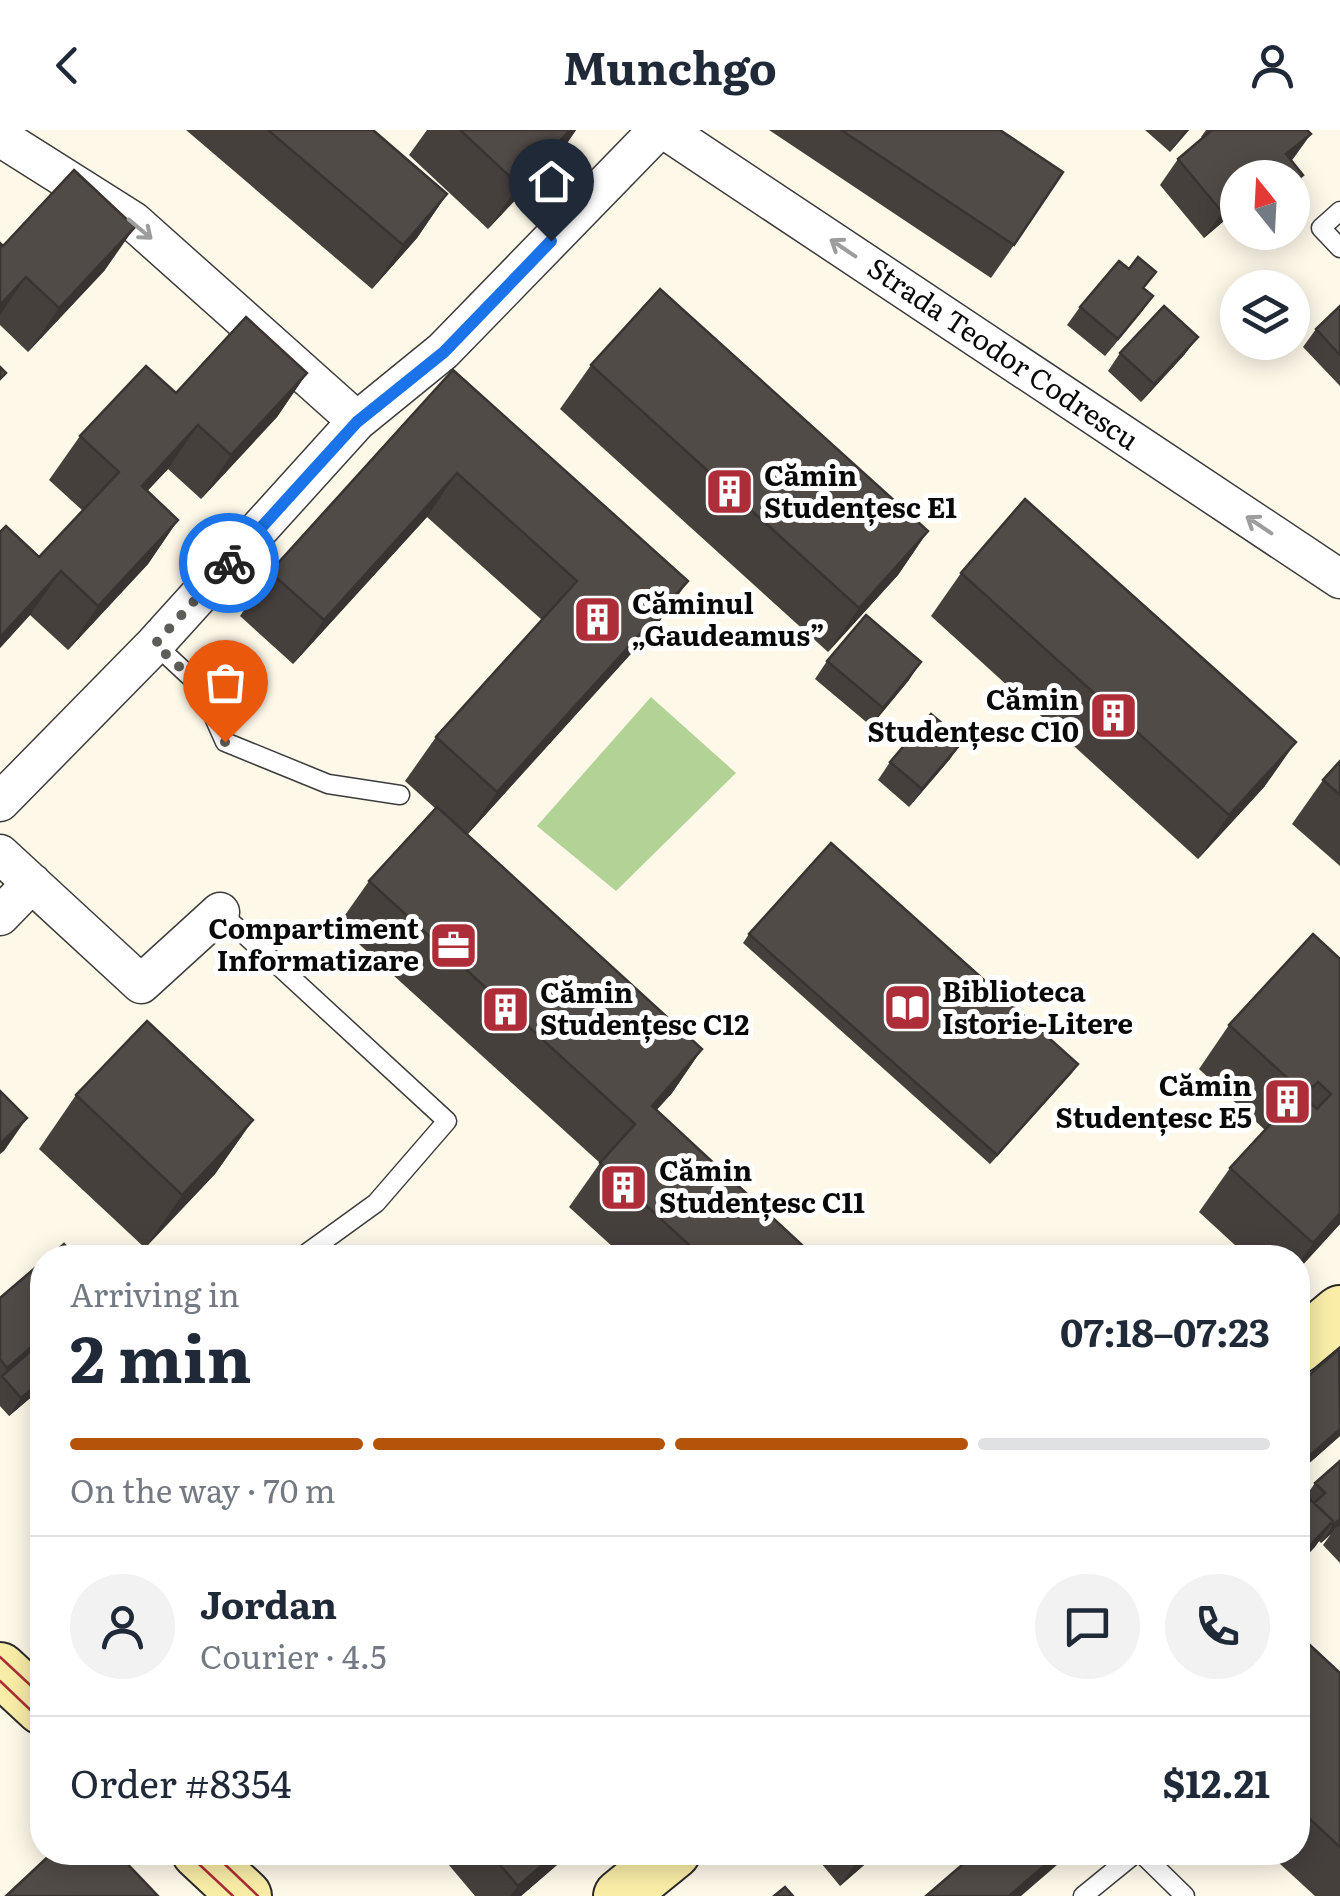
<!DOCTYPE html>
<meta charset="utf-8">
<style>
:root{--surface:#fff;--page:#f2f2f3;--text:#1f2937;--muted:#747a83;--line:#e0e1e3;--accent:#b45309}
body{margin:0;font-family:Literata,serif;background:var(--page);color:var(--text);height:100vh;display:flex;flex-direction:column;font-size:38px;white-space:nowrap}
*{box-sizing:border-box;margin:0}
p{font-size:32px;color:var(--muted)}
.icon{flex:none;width:55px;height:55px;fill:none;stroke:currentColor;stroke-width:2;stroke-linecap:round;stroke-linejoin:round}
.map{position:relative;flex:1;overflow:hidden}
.panel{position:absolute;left:30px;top:1115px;width:1280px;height:620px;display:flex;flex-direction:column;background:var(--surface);border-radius:40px;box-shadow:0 5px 25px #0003}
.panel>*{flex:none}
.needle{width:65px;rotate:342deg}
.buttons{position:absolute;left:1220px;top:30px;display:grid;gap:20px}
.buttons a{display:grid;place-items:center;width:90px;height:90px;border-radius:50%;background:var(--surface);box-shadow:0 5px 25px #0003;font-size:50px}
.pin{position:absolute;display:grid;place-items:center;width:85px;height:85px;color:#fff;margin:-102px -42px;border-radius:50% 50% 50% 0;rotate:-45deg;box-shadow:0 0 10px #0007}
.pin .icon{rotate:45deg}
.courier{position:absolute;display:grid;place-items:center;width:100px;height:100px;margin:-50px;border:8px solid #1a73e8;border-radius:50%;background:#fff;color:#222;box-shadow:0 2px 12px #0007}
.overview em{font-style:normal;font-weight:700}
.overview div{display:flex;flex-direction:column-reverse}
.overview{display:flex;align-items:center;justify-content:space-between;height:170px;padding:0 40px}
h1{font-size:65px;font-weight:700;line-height:75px}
.bar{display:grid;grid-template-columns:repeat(4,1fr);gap:15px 10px;align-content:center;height:120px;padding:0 40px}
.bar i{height:12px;border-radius:8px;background:var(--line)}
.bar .on{background:var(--accent)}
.bar p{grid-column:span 4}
.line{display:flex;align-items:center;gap:25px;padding:0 40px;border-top:2px solid var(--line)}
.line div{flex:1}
.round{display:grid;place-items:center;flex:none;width:105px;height:105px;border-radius:52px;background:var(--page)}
header{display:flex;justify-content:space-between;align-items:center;height:130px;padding:0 40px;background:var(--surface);font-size:45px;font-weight:700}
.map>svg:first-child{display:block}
</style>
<header><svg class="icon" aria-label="back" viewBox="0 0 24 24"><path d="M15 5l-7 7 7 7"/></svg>Munchgo<svg class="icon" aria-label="person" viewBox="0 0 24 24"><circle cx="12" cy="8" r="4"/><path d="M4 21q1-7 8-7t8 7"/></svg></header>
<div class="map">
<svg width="1340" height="1766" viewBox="0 0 1340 1766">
<rect width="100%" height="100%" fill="#fdf8e8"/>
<path fill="#b3d396" d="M 651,567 L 736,643 L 616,761 L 537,696 Z"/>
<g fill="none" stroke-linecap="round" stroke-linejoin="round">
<defs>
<path id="lane" d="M 1340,81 L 1321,98 L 1340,118
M 155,514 L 200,556 L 225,612 L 328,654 L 400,665
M 220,782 L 447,991 L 376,1073 L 300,1128
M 1140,1722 L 1185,1766
M 1083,1766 L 1137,1722"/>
<path id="street" d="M 665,0 L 1340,449
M 0,7 L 133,91 L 357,291
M 0,672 L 155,514 L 357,291 L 443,221 L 658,0
M 0,724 L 141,854 L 220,782
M 0,786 L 32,753"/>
<path id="secondary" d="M 1298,1217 L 1340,1182
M 0,1539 L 42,1578
M 198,1722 L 245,1766
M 620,1766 L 674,1722"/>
</defs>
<use href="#lane" stroke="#3c3c3c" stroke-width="21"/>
<use href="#street" stroke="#3c3c3c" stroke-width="41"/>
<use href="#secondary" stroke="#2b2b2b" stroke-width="56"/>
<use href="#lane" stroke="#fff" stroke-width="18"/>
<use href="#street" stroke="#fff" stroke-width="38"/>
<use href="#secondary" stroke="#f9eda7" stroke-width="52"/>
<path stroke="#ad2d38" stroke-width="2.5" d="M 0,1527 L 42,1566
M 0,1551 L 42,1591
M 186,1722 L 233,1766
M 212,1722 L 258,1766"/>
</g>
<path fill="#46403d" d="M 186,0 L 373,0 L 447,64 L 417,108 L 372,159 Z
M 427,0 L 576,0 L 563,19 L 488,99 L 409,25 Z
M 769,0 L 1000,0 L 1014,115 L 991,148 Z
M 1145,0 L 1189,0 L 1170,22 Z
M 1206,0 L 1307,0 L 1291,30 L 1238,48 L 1238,102 L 1247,102 L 1240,109 L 1225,90 L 1204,108 L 1160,55 L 1178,29 L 1202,8 L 1201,7 Z
M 0,113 L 3,116 L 105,140 L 28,222 L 0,195 Z
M 1144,159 L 1153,166 L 1105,226 L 1067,195 L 1080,177 Z
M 1340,176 L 1340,256 L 1303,217 L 1316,199 Z
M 1120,223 L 1185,224 L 1141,272 L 1108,241 Z
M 591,235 L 928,401 L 898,445 L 828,522 L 560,279 Z
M 453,240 L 688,451 L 657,495 L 467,705 L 702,919 L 672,963 L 656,980 L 816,1128 L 625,1128 L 569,1077 L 600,1033 L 338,795 L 369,751 L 436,679 L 405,651 L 436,607 L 542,490 L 427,387 L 293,534 L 240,486 L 270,442 Z
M 307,243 L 277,287 L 201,369 L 168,339 L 147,361 L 178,390 L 148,434 L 68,520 L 30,485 L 0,518 L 0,402 L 39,427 L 83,381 L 49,350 L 80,306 L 176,263 Z
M 961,443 L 1265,656 L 1198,729 L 931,486 Z
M 827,531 L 909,550 L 871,596 L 815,549 Z
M 950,629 L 909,677 L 878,650 L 890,632 Z
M 1340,631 L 1340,736 L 1292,694 L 1323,650 Z
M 749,804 L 1078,934 L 990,1034 L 743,813 Z
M 1340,829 L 1340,1094 L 1298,1140 L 1298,1128 L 1249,1128 L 1199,1082 L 1230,1038 L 1265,1000 L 1199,939 L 1229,895 Z
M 76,965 L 253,990 L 215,1044 L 145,1118 L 39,1019 Z
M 42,1132 L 42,1258 L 9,1286 L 0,1276 L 0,1168 Z
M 1298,1255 L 1340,1306 L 1298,1343 Z
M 1340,1331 L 1340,1433 L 1323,1415 L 1331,1404 L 1321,1413 L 1319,1411 L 1298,1435 L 1298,1358 L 1306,1366 L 1315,1353 Z
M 1298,1504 L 1340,1543 L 1340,1766 L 1315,1766 L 1267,1722 L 1298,1722 Z
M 438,1722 L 572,1722 L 521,1766 L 475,1766 Z
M 812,1722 L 879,1722 L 840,1756 Z"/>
<path fill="#393432" d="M 570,0 L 576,0 L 563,19 L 488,99 L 519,55 Z
M 1185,0 L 1189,0 L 1170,22 Z
M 1311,4 L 1293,29 L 1271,48 L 1286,24 Z
M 447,64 L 417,108 L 372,159 L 403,115 Z
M 1238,69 L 1238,73 L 1225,90 L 1204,108 L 1222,82 Z
M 135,97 L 105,140 L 28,222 L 59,178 Z
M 26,147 L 0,185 L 0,175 Z
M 1153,166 L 1140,184 L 1105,226 L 1118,209 Z
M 1198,207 L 1185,224 L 1141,272 L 1154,254 Z
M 307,243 L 277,287 L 201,369 L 231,325 Z
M 198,295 L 168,339 L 111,400 L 142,356 Z
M 457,343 L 427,387 L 293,534 L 324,490 Z
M 178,390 L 148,434 L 68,520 L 98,476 Z
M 928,401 L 898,445 L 828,522 L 859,478 Z
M 61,441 L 30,485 L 0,518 L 0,507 Z
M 688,451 L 657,495 L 466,706 L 497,662 Z
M 921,532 L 909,550 L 871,596 L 883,578 Z
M 963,611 L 950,629 L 909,677 L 922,659 Z
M 1296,612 L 1265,656 L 1198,729 L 1229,685 Z
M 702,919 L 672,963 L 621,1020 L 652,976 Z
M 1078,934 L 1072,943 L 990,1034 L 997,1025 Z
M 27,988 L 4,1021 L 0,1024 L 0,1014 Z
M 253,990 L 215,1044 L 145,1118 L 182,1065 Z
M 1340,1083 L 1340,1094 L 1298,1140 L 1298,1135 L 1313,1113 Z
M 42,1208 L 42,1218 L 2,1246 L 7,1238 Z
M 42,1251 L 42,1258 L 9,1286 L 21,1268 Z
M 1340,1299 L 1340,1306 L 1298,1343 L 1307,1328 Z
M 1340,1389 L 1340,1396 L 1336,1397 L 1331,1404 L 1321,1413 L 1333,1395 Z
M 1333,1391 L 1315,1417 L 1298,1435 L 1298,1428 Z
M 557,1722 L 572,1722 L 521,1766 L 510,1766 L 518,1756 Z
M 867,1722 L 879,1722 L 840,1756 L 858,1730 Z
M 1060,1722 L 1072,1722 L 1021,1766 L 1009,1766 Z"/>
<path fill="#514b47" stroke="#393432" stroke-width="2.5" d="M 268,0 L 373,0 L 447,64 L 403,115 Z
M 460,0 L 570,0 L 519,55 Z
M 841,0 L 1000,0 L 1063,42 L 1014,115 Z
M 1212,0 L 1307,0 L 1311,4 L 1286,24 L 1303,45 L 1292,54 L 1292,48 L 1238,48 L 1238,69 L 1222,82 L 1178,29 Z
M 74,40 L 135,97 L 59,178 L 26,147 L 0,175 L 0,113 L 3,116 Z
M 1138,127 L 1156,142 L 1143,158 L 1153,166 L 1118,209 L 1080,177 L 1119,131 L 1129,139 Z
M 660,159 L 928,401 L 859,478 L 591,235 Z
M 1164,176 L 1198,207 L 1154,254 L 1120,223 Z
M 1340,176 L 1340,225 L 1316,199 Z
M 246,187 L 307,243 L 231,325 L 198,295 L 142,356 L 178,390 L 98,476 L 61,441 L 0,507 L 0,402 L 6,396 L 39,427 L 119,342 L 80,306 L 146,236 L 176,263 Z
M 0,237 L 6,243 L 0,249 Z
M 453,240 L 688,451 L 497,662 L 436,607 L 577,451 L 457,343 L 324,490 L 270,442 Z
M 1025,369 L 1296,612 L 1229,685 L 961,443 Z
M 866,485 L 921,532 L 883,578 L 827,531 Z
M 931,584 L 963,611 L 922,659 L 890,632 Z
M 1340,631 L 1340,665 L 1323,650 Z
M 437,677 L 702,919 L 652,976 L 816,1128 L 703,1128 L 600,1033 L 635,994 L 369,751 Z
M 831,713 L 1078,934 L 997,1025 L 749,804 Z
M 1313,804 L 1340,829 L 1340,1083 L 1313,1113 L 1230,1038 L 1299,963 L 1317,979 L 1331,964 L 1318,952 L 1305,964 L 1229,895 Z
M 147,891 L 253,990 L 182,1065 L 76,965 Z
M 0,961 L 27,988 L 0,1014 Z
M 64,1114 L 76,1128 L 48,1128 Z
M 42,1132 L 42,1208 L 7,1238 L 0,1229 L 0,1168 Z
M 42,1211 L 42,1251 L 21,1268 L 2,1246 Z
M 1339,1219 L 1340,1299 L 1307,1328 L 1298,1317 L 1298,1255 Z
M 1340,1331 L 1340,1389 L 1333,1395 L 1331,1393 L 1333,1391 L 1314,1373 L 1325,1363 L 1315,1353 Z
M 1298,1358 L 1333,1391 L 1298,1428 Z
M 1298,1504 L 1340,1543 L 1340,1717 L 1298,1678 Z
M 53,1722 L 116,1722 L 158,1766 L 6,1766 Z
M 489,1722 L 557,1722 L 518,1756 Z
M 851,1722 L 867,1722 L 858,1730 Z
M 977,1722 L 1060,1722 L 1009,1766 L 926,1766 Z
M 785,1757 L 793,1766 L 774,1766 Z"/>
<defs><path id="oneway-shaft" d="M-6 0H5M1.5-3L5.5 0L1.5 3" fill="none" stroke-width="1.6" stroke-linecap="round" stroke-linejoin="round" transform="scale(2.5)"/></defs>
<g stroke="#9d9d9d">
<use href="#oneway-shaft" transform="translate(140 99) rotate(40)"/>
<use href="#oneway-shaft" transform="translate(843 118) rotate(-146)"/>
<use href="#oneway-shaft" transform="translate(1259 395) rotate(-146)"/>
</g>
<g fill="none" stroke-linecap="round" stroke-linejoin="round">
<path stroke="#5e5d57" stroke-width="10" stroke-dasharray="0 18" d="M 225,612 L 200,556 L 155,514 L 229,433"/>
<path stroke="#1a73e8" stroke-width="12" d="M 229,433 L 357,292 L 444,222 L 551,111"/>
</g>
<defs>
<symbol id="building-square" viewBox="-11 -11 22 22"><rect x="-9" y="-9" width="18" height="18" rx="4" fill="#ad2d38" stroke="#fff"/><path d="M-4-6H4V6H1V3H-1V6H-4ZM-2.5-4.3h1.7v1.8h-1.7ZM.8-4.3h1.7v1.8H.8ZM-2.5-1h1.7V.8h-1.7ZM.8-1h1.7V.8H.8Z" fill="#fff"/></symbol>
<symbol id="office-square" viewBox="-11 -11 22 22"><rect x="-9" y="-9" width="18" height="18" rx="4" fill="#ad2d38" stroke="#fff"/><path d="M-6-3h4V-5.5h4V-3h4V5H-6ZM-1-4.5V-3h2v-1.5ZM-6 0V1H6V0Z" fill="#fff"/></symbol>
<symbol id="library-square" viewBox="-11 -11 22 22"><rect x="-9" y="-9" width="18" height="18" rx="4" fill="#ad2d38" stroke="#fff"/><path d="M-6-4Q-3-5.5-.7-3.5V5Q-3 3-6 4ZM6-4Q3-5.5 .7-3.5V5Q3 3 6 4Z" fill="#fff"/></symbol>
</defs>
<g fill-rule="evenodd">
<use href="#building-square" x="702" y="334" width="55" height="55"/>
<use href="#building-square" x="570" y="462" width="55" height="55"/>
<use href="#building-square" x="1086" y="558" width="55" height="55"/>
<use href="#office-square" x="426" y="788" width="55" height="55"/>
<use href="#library-square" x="880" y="850" width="55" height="55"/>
<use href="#building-square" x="478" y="852" width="55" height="55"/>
<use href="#building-square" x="1260" y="944" width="55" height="55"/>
<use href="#building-square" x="596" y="1030" width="55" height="55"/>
</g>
<g text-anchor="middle" stroke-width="10" stroke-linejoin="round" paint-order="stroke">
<g font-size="28" fill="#090909" stroke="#fff">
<text transform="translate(1003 224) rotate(34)" y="10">Strada Teodor Codrescu</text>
</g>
<g font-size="28" font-weight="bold" fill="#090909" stroke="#fff" text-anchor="start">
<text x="764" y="356">Cămin<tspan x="764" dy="32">Studențesc E1</tspan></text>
<text x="632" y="484">Căminul<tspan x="632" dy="32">„Gaudeamus”</tspan></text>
<text x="1079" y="580" text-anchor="end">Cămin<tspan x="1079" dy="32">Studențesc C10</tspan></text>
<text x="419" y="809" text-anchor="end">Compartiment<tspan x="419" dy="32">Informatizare</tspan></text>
<text x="942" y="872">Biblioteca<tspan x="942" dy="32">Istorie-Litere</tspan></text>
<text x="540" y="873">Cămin<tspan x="540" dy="32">Studențesc C12</tspan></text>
<text x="1252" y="966" text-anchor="end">Cămin<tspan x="1252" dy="32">Studențesc E5</tspan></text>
<text x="659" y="1051">Cămin<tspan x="659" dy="32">Studențesc C11</tspan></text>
</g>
</g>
</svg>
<div class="buttons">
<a><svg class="needle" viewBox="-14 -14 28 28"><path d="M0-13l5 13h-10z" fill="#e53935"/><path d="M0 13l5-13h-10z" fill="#747a83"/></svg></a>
<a><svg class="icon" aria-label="layers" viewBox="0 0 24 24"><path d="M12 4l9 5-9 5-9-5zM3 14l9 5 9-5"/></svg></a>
</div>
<div class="pin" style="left:225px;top:612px;background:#ea580c"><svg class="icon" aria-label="bag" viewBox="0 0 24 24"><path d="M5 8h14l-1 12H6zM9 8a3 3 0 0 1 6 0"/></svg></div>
<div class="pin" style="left:551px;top:111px;background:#1f2937"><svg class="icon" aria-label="home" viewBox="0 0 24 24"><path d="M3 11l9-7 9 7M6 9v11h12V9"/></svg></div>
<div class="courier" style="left:229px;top:433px"><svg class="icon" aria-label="bike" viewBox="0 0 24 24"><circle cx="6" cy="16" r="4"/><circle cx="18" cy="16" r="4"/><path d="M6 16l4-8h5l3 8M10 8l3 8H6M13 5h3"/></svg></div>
<section class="panel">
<div class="overview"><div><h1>2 min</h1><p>Arriving in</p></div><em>07:18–07:23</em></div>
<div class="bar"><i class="on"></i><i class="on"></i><i class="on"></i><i></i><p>On the way · 70 m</p></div>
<div class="line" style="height:180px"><a class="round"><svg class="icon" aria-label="person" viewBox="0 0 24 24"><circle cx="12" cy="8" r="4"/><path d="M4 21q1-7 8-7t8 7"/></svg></a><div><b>Jordan</b><p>Courier · 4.5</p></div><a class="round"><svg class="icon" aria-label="chat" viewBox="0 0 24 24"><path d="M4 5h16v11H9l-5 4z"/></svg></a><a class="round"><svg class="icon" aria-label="phone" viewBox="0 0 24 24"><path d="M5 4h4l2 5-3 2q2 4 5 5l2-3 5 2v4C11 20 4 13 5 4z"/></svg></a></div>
<div class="line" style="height:130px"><div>Order #8354</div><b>$12.21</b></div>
</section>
</div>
